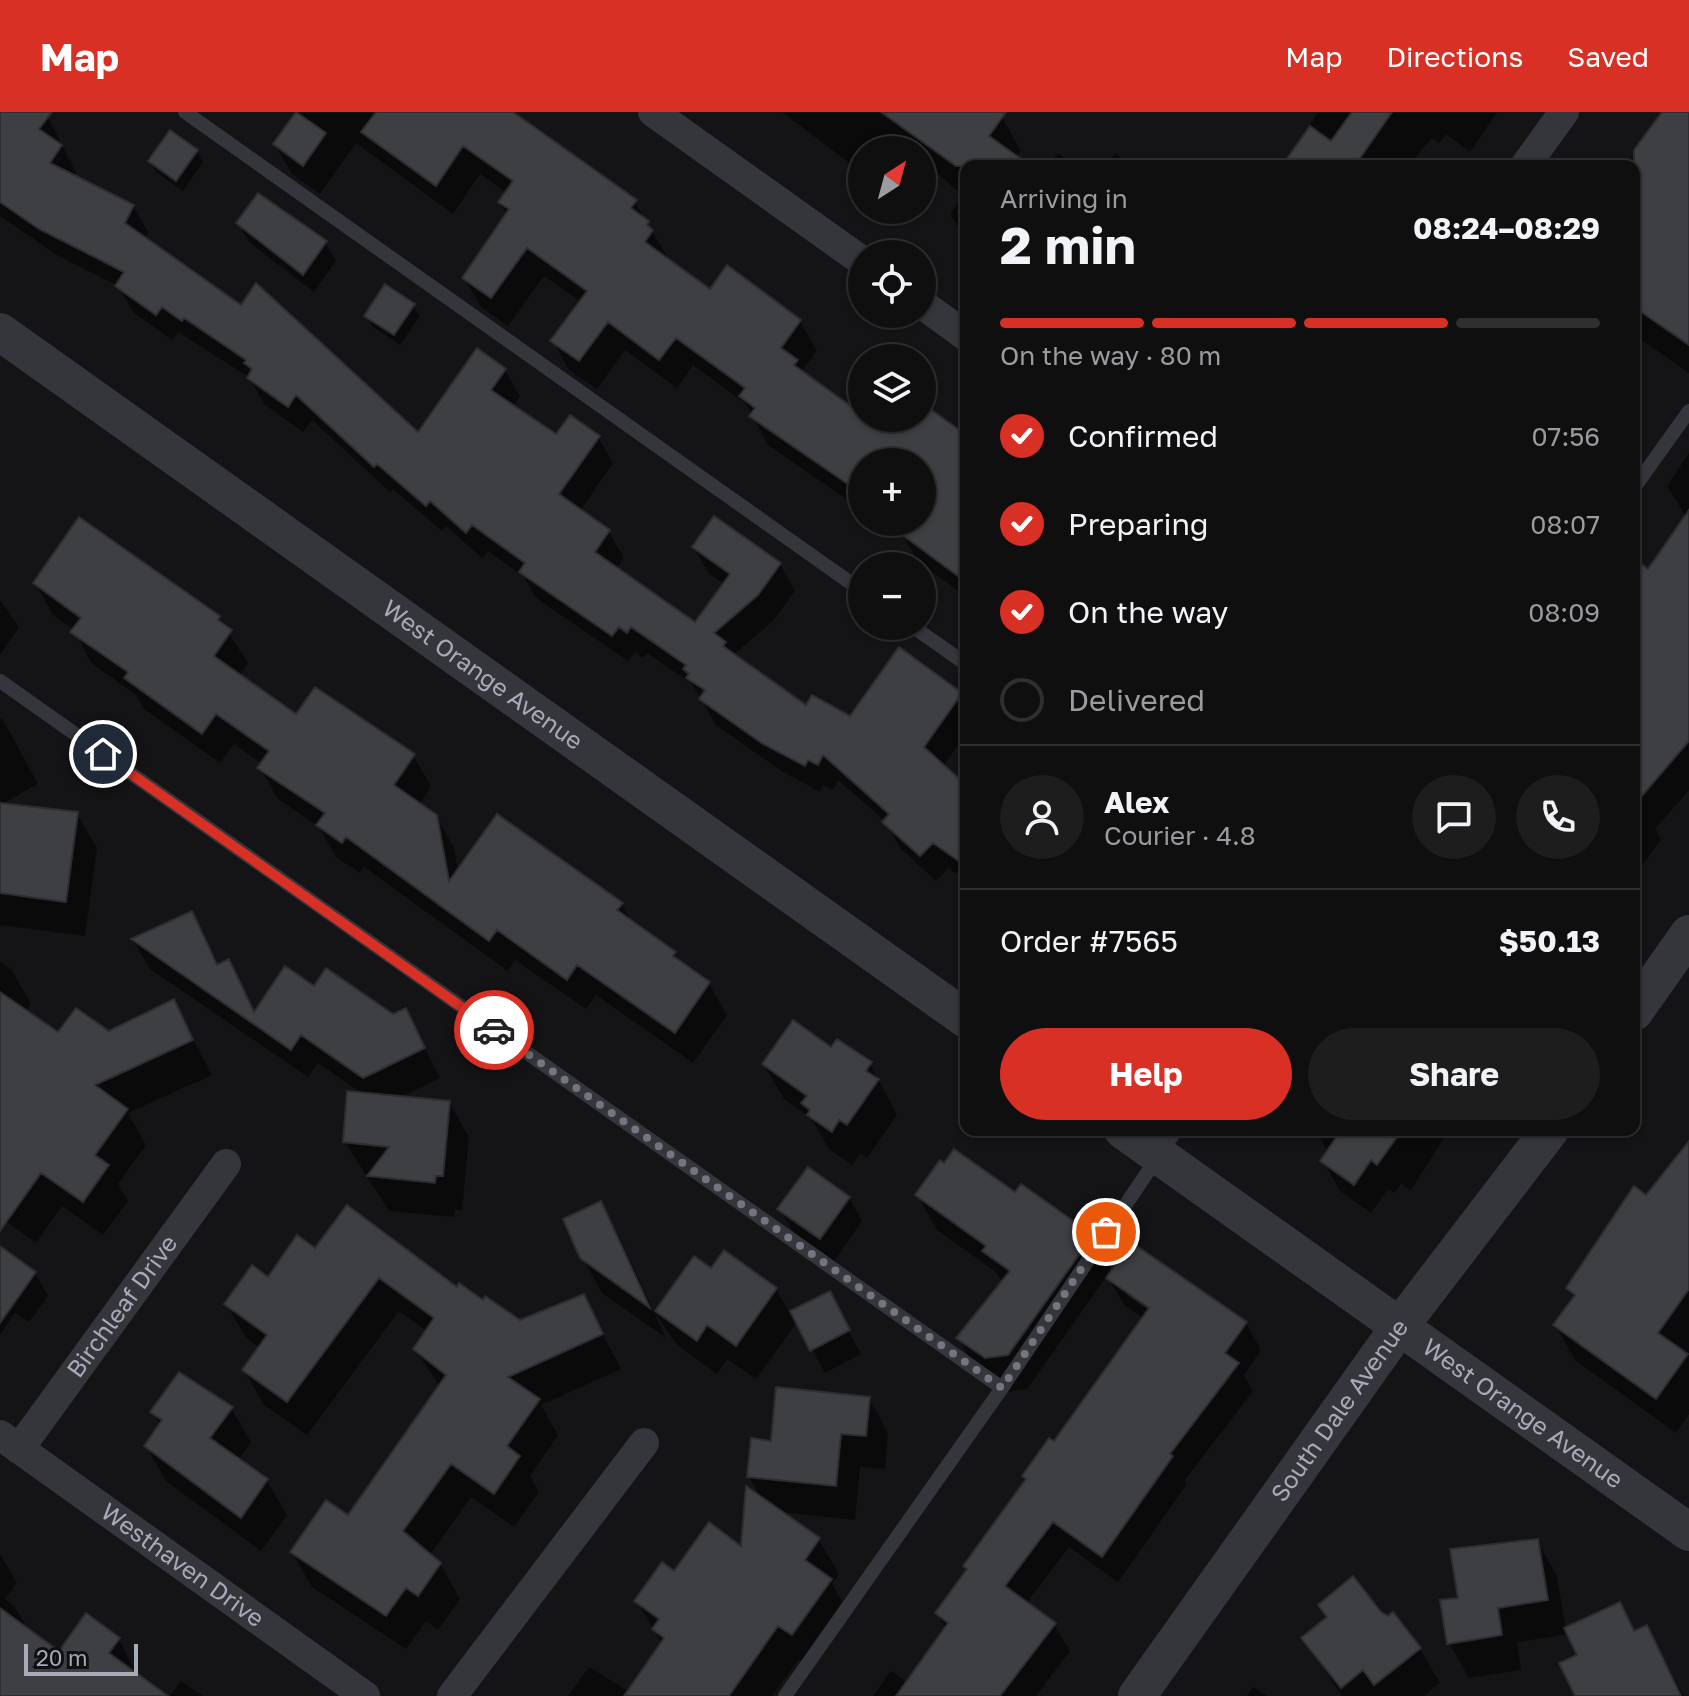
<!DOCTYPE html>
<meta charset="utf-8">
<style>
:root{--surface:#0f0f10;--page:#1d1d1e;--text:#f1f3f6;--muted:#9b9c9f;--line:#2f2f30;--accent:#d93025}
body{margin:0;font-family:"Golos Text",sans-serif;background:var(--page);color:var(--text);height:100vh;display:flex;flex-direction:column;font-size:30px;white-space:nowrap}
*{box-sizing:border-box;margin:0}
p{font-size:26px;color:var(--muted)}
.icon{flex:none;width:44px;height:44px;fill:none;stroke:currentColor;stroke-width:2;stroke-linecap:round;stroke-linejoin:round}
.map{position:relative;flex:1;overflow:hidden}
.drawer{position:absolute;left:960px;top:48px;width:680px;height:976px;display:flex;flex-direction:column;background:var(--surface);border-radius:16px;box-shadow:0 2px 6px #0004,0 0 0 2px var(--line)}
.drawer>*{flex:none}
.needle{width:52px;rotate:36deg}
.fabs{position:absolute;left:848px;top:24px;display:grid;gap:16px}
.fabs a{display:grid;place-items:center;width:88px;height:88px;border-radius:50%;background:var(--surface);box-shadow:0 2px 6px #0004,0 0 0 2px var(--line);font-size:40px}
.scale{position:absolute;left:24px;bottom:20px;width:114px;box-sizing:border-box;padding-left:8px;border:4px solid #a6abb7;border-top:0;font-size:22px;line-height:28px;white-space:nowrap;color:#a6abb7;-webkit-text-stroke:6px #100f11;paint-order:stroke}
.pin{position:absolute;display:grid;place-items:center;width:68px;height:68px;color:#fff;margin:-34px;border:4px solid #fff;border-radius:50%;box-shadow:0 2px 8px #0007}
.courier{position:absolute;display:grid;place-items:center;width:80px;height:80px;margin:-40px;border:6px solid #d93025;border-radius:50%;background:#fff;color:#222;box-shadow:0 2px 10px #0007}
.summary em{font-style:normal;font-weight:700}
.summary div{display:flex;flex-direction:column-reverse}
.summary{display:flex;align-items:center;justify-content:space-between;height:136px;padding:0 40px}
h1{font-size:52px;font-weight:700;line-height:60px}
.bar{display:grid;grid-template-columns:repeat(4,1fr);gap:12px 8px;align-content:center;height:96px;padding:0 40px}
.bar i{height:10px;border-radius:6px;background:var(--line)}
.bar .current{background:var(--accent)}
.bar p{grid-column:span 4}
.line{display:flex;align-items:center;gap:20px;padding:0 40px;border-top:2px solid var(--line)}
.line div{flex:1}
.round{display:grid;place-items:center;flex:none;width:84px;height:84px;border-radius:42px;background:var(--page)}
ol{padding:0 40px;list-style:none}
li{display:flex;align-items:center;gap:24px;height:88px}
li p{margin-inline-start:auto}
li .icon{padding:8px;border-radius:50%;background:var(--accent);color:#fff;stroke-width:4}
li:last-child{color:var(--muted)}
li i{width:44px;height:44px;border:4px solid var(--line);border-radius:50%}
.cta{display:flex;gap:16px;margin-top:auto;padding:16px 40px}
.cta a{flex:1;height:92px;border-radius:48px;background:var(--accent);color:#fff;font-size:32px;font-weight:700;line-height:92px;text-align:center}
.cta a+a{background:var(--page);color:var(--text)}
header{display:flex;align-items:center;gap:48px;box-sizing:border-box;height:112px;padding:0 40px;background:var(--accent);color:#fff}
header strong{font-size:38px}
nav{display:flex;gap:44px;margin-inline-start:auto;font-size:28px}
.map>svg:first-child{display:block}
</style>
<header>
<strong>Map</strong>
<nav><a>Map</a><a>Directions</a><a>Saved</a></nav>
</header>
<div class="map">
<svg width="1689" height="1584" viewBox="0 0 1689 1584">
<rect width="100%" height="100%" fill="#141416"/>
<path fill="#0007" fill-rule="evenodd" d="M 0,0 L 41,0 L 48,5 L 76,61 L 73,65 L 133,94 L 148,120 L 144,127 L 418,323 L 505,258 L 520,284 L 513,295 L 557,325 L 598,325 L 613,351 L 580,399 L 609,420 L 624,446 L 616,457 L 695,513 L 725,472 L 709,462 L 694,435 L 780,452 L 795,479 L 772,510 L 733,543 L 807,596 L 851,607 L 960,582 L 966,592 L 966,622 L 943,655 L 966,676 L 966,768 L 948,756 L 936,769 L 900,736 L 885,709 L 838,668 L 833,678 L 823,673 L 820,680 L 780,658 L 716,613 L 692,572 L 647,541 L 643,546 L 635,540 L 628,549 L 536,486 L 524,465 L 488,439 L 482,446 L 446,414 L 442,419 L 393,377 L 390,380 L 312,308 L 303,320 L 264,292 L 249,265 L 178,220 L 172,228 L 133,200 L 118,174 L 57,143 L 0,104 Z
M 298,0 L 510,0 L 635,90 L 669,148 L 710,180 L 800,209 L 817,239 L 802,259 L 853,298 L 862,300 L 862,306 L 922,306 L 922,294 L 966,325 L 966,485 L 918,449 L 901,420 L 908,410 L 922,410 L 922,350 L 862,350 L 862,398 L 768,333 L 746,292 L 693,253 L 677,276 L 625,238 L 597,277 L 569,258 L 553,229 L 581,190 L 544,164 L 508,214 L 481,195 L 464,166 L 507,103 L 500,90 L 507,81 L 480,62 L 453,102 L 356,31 L 320,82 L 292,62 L 275,33 Z
M 782,0 L 994,0 L 1002,5 L 1021,39 L 1016,46 L 1028,54 L 966,54 L 966,129 L 950,102 L 963,84 L 922,48 L 922,38 L 903,38 L 889,28 L 884,35 L 873,27 L 853,54 Z
M 1318,0 L 1497,0 L 1470,40 L 1446,22 L 1439,31 L 1432,26 L 1408,54 L 1285,54 Z
M 1667,0 L 1689,1 L 1689,261 L 1643,229 L 1634,243 L 1634,54 L 1627,54 Z
M 197,39 L 203,50 L 183,79 L 156,60 L 150,49 Z
M 1058,41 L 1075,54 L 1048,54 Z
M 1115,41 L 1133,54 L 1106,54 Z
M 238,111 L 325,131 L 336,149 L 314,180 L 249,130 Z
M 413,193 L 420,204 L 400,233 L 373,215 L 367,204 Z
M 1689,341 L 1689,678 L 1655,717 L 1661,727 L 1634,765 L 1634,449 L 1648,459 L 1686,405 L 1667,374 Z
M 35,471 L 219,506 L 248,551 L 240,563 L 296,604 L 413,643 L 431,674 L 419,693 L 436,704 L 454,736 L 458,759 L 622,792 L 633,812 L 675,841 L 682,853 L 709,872 L 727,903 L 693,951 L 596,883 L 586,897 L 515,848 L 508,859 L 364,755 L 360,761 L 336,745 L 319,715 L 278,687 L 260,656 L 262,652 L 234,632 L 220,651 L 144,597 L 136,583 L 91,551 L 74,518 L 53,503 Z
M 0,488 L 19,515 L 0,543 Z
M 2,606 L 38,672 L 0,693 L 0,607 Z
M 0,693 L 77,702 L 97,736 L 85,824 L 0,813 Z
M 191,802 L 219,854 L 228,850 L 255,901 L 315,877 L 392,904 L 405,898 L 440,966 L 399,986 L 449,990 L 469,1025 L 462,1098 L 455,1098 L 454,1105 L 389,1099 L 345,1030 L 363,982 L 318,951 L 308,965 L 150,857 L 133,828 Z
M 0,850 L 11,857 L 31,892 L 25,900 L 59,923 L 109,921 L 173,889 L 212,963 L 128,1001 L 146,1033 L 118,1072 L 128,1089 L 103,1123 L 62,1094 L 36,1131 L 0,1105 Z
M 832,938 L 870,952 L 897,1003 L 867,1046 L 860,1041 L 852,1053 L 829,1037 L 811,1006 L 784,987 L 764,953 Z
M 1326,1018 L 1449,1018 L 1411,1078 L 1401,1072 L 1395,1081 L 1388,1077 L 1371,1101 L 1340,1079 L 1323,1049 L 1328,1041 L 1320,1027 Z
M 1689,1028 L 1689,1302 L 1676,1321 L 1575,1248 L 1555,1213 L 1574,1187 L 1568,1176 L 1646,1086 Z
M 917,1083 L 1016,1083 L 1092,1124 L 1112,1160 L 1246,1211 L 1261,1238 L 1244,1263 L 1253,1279 L 1185,1368 L 1187,1372 L 1118,1470 L 1069,1435 L 1026,1492 L 1054,1513 L 1070,1539 L 1036,1584 L 873,1584 L 891,1559 L 908,1571 L 946,1517 L 937,1501 L 968,1459 L 965,1454 L 1144,1207 L 1124,1193 L 1107,1164 L 1027,1277 L 1006,1280 L 978,1260 L 958,1226 L 1003,1171 L 996,1160 L 937,1118 ZM 1128,1179 L 1158,1200 L 1156,1204 L 1128,1184 Z
M 849,1086 L 862,1109 L 834,1149 L 793,1120 L 780,1097 Z
M 600,1092 L 620,1126 L 666,1226 L 602,1181 L 582,1145 Z
M 0,1137 L 35,1161 L 48,1184 L 29,1210 L 15,1201 L 0,1223 Z
M 316,1139 L 457,1177 L 519,1210 L 583,1184 L 621,1257 L 541,1293 L 558,1323 L 530,1364 L 539,1380 L 514,1415 L 471,1385 L 429,1444 L 440,1452 L 460,1487 L 438,1518 L 426,1509 L 406,1537 L 312,1475 L 292,1440 L 349,1405 L 440,1275 L 415,1237 L 428,1220 L 399,1199 L 307,1323 L 264,1293 L 244,1258 L 260,1236 L 246,1226 L 226,1192 Z
M 694,1147 L 712,1159 L 776,1177 L 790,1202 L 829,1182 L 861,1242 L 825,1261 L 797,1210 L 756,1267 L 727,1247 L 717,1262 L 677,1233 L 655,1201 Z
M 869,1286 L 888,1321 L 885,1357 L 860,1355 L 855,1408 L 780,1400 L 819,1428 L 839,1462 L 832,1472 L 850,1503 L 812,1556 L 799,1547 L 772,1584 L 568,1584 L 589,1555 L 630,1580 L 662,1532 L 637,1489 L 674,1462 L 743,1437 L 762,1388 L 749,1365 L 773,1331 Z
M 231,1296 L 251,1330 L 238,1349 L 267,1369 L 287,1403 L 261,1439 L 166,1369 L 146,1334 L 160,1314 L 153,1300 Z
M 1537,1429 L 1557,1464 L 1566,1518 L 1619,1492 L 1635,1521 L 1646,1516 L 1684,1584 L 1577,1584 L 1580,1544 L 1570,1522 L 1517,1530 L 1521,1558 L 1469,1566 L 1449,1531 L 1460,1487 Z
M 0,1442 L 17,1471 L 5,1487 L 14,1494 L 29,1519 L 60,1542 L 119,1527 L 137,1564 L 165,1584 L 8,1584 L 0,1578 Z
M 1380,1501 L 1388,1507 L 1392,1503 L 1420,1537 L 1440,1571 L 1424,1584 L 1342,1584 L 1304,1527 Z
M 181,1569 L 203,1584 L 170,1584 Z
M 1253,1575 L 1267,1584 L 1247,1584 Z"/>
<path fill="#3e3f43" stroke="#2e2e32" stroke-width="2" d="M 0,0 L 52,0 L 39,17 L 62,33 L 50,51 L 134,93 L 125,111 L 241,193 L 256,171 L 418,320 L 477,236 L 506,257 L 491,278 L 556,322 L 570,303 L 600,324 L 559,382 L 610,418 L 595,440 L 695,510 L 730,462 L 692,435 L 714,404 L 781,451 L 758,483 L 714,521 L 726,530 L 723,534 L 806,593 L 812,583 L 850,604 L 899,535 L 962,581 L 924,635 L 966,673 L 966,754 L 933,731 L 920,744 L 882,710 L 889,702 L 823,643 L 818,653 L 808,648 L 805,654 L 763,632 L 699,587 L 705,578 L 686,566 L 689,562 L 683,557 L 686,553 L 631,515 L 627,521 L 619,515 L 612,524 L 519,460 L 525,451 L 472,413 L 466,421 L 430,389 L 426,394 L 377,352 L 374,355 L 296,283 L 288,295 L 247,266 L 252,257 L 244,251 L 246,248 L 184,206 L 182,209 L 162,195 L 156,203 L 115,174 L 124,160 L 39,117 L 0,90 Z
M 296,0 L 326,21 L 303,54 L 273,32 Z
M 376,0 L 513,0 L 637,88 L 631,96 L 649,109 L 647,113 L 653,118 L 645,130 L 710,177 L 727,153 L 801,208 L 781,236 L 798,248 L 794,253 L 852,295 L 854,293 L 862,298 L 862,306 L 922,306 L 922,291 L 966,323 L 966,470 L 885,410 L 922,410 L 922,350 L 862,350 L 862,368 L 855,377 L 749,304 L 755,296 L 739,284 L 745,276 L 676,226 L 659,248 L 608,210 L 579,249 L 550,229 L 587,179 L 527,136 L 491,186 L 462,166 L 509,97 L 498,90 L 513,69 L 463,34 L 436,74 L 361,20 Z
M 881,0 L 1006,0 L 989,24 L 1031,54 L 956,54 Z
M 1352,0 L 1392,0 L 1358,49 L 1365,54 L 1282,54 L 1310,14 L 1331,29 Z
M 1662,0 L 1689,0 L 1689,233 L 1634,195 L 1634,38 Z
M 170,18 L 198,38 L 176,69 L 148,49 Z
M 258,81 L 327,129 L 303,163 L 236,111 Z
M 385,172 L 415,192 L 394,223 L 364,204 Z
M 1689,398 L 1689,629 L 1634,693 L 1634,447 L 1648,457 Z
M 79,405 L 220,504 L 218,508 L 232,518 L 214,544 L 296,602 L 315,575 L 415,642 L 394,673 L 437,703 L 449,769 L 497,702 L 623,791 L 617,798 L 676,840 L 673,844 L 710,870 L 675,921 L 577,853 L 567,868 L 497,818 L 489,829 L 346,725 L 342,731 L 316,713 L 325,701 L 257,656 L 269,639 L 216,602 L 202,622 L 124,566 L 128,560 L 70,520 L 81,506 L 33,471 Z
M 0,691 L 78,700 L 66,790 L 0,781 Z
M 192,799 L 217,853 L 229,847 L 254,900 L 285,854 L 314,874 L 326,856 L 393,902 L 406,896 L 425,936 L 363,966 L 301,923 L 291,938 L 131,827 Z
M 0,880 L 58,920 L 76,896 L 109,919 L 174,887 L 193,928 L 95,973 L 128,997 L 95,1043 L 109,1053 L 83,1090 L 41,1061 L 0,1119 Z
M 793,908 L 831,935 L 837,927 L 872,950 L 866,959 L 879,967 L 847,1013 L 839,1008 L 832,1020 L 807,1003 L 810,998 L 801,991 L 807,984 L 762,952 Z
M 347,979 L 450,989 L 443,1064 L 436,1064 L 435,1071 L 367,1064 L 389,1035 L 343,1030 Z
M 1329,1018 L 1402,1018 L 1377,1053 L 1371,1048 L 1354,1073 L 1320,1049 L 1337,1024 Z
M 1689,1029 L 1689,1177 L 1658,1221 L 1688,1242 L 1656,1287 L 1553,1213 L 1575,1183 L 1566,1176 L 1634,1074 L 1646,1083 Z
M 954,1037 L 1015,1080 L 1021,1072 L 1093,1123 L 1008,1243 L 985,1246 L 956,1226 L 1010,1159 L 982,1139 L 986,1134 L 915,1083 L 940,1048 L 944,1051 Z
M 808,1055 L 850,1085 L 820,1127 L 777,1097 Z
M 601,1089 L 650,1196 L 580,1146 L 563,1107 Z
M 347,1093 L 457,1175 L 459,1171 L 483,1188 L 485,1184 L 520,1208 L 584,1182 L 603,1222 L 508,1265 L 540,1287 L 507,1334 L 520,1344 L 494,1382 L 451,1352 L 403,1419 L 441,1451 L 418,1484 L 406,1476 L 386,1504 L 290,1440 L 326,1388 L 348,1403 L 446,1263 L 413,1237 L 434,1206 L 379,1166 L 287,1290 L 242,1258 L 267,1223 L 224,1192 L 252,1153 L 268,1165 L 297,1123 L 315,1136 Z
M 1131,1130 L 1247,1210 L 1225,1241 L 1239,1251 L 1170,1342 L 1173,1344 L 1102,1445 L 1053,1410 L 1005,1474 L 1056,1511 L 1000,1584 L 896,1584 L 948,1511 L 935,1501 L 967,1457 L 963,1454 L 1026,1367 L 1022,1364 L 1049,1326 L 1054,1329 L 1149,1196 L 1106,1166 Z
M 0,1134 L 36,1160 L 0,1211 Z
M 724,1138 L 777,1176 L 736,1234 L 707,1213 L 697,1229 L 655,1199 L 694,1144 L 711,1156 Z
M 830,1179 L 850,1218 L 810,1239 L 790,1199 Z
M 179,1260 L 233,1295 L 210,1326 L 268,1367 L 241,1406 L 144,1334 L 162,1308 L 150,1300 Z
M 776,1275 L 870,1285 L 866,1324 L 841,1322 L 836,1374 L 747,1365 L 751,1326 L 771,1329 Z
M 746,1374 L 820,1426 L 805,1448 L 832,1467 L 792,1523 L 778,1514 L 729,1584 L 624,1584 L 664,1526 L 652,1517 L 659,1507 L 634,1489 L 662,1450 L 674,1459 L 709,1410 L 741,1434 Z
M 1538,1427 L 1548,1488 L 1498,1496 L 1502,1523 L 1447,1532 L 1440,1488 L 1458,1486 L 1450,1437 Z
M 1353,1464 L 1381,1500 L 1388,1504 L 1393,1500 L 1421,1536 L 1374,1573 L 1363,1558 L 1341,1576 L 1301,1526 L 1327,1505 L 1318,1493 Z
M 1620,1490 L 1634,1519 L 1647,1513 L 1681,1584 L 1575,1584 L 1559,1551 L 1577,1543 L 1564,1516 Z
M 0,1496 L 59,1539 L 86,1501 L 120,1526 L 109,1541 L 168,1584 L 0,1584 Z"/>
<g fill="none" stroke-linecap="round" stroke-linejoin="round">
<path stroke="#35363b" stroke-width="14" d="M 185,0 L 862,479
M 1634,376 L 1689,299
M 912,514 L 966,552
M 0,569 L 1002,1276
M 785,1584 L 1002,1276 L 1176,1018"/>
<g stroke="#35363b" stroke-width="30">
<path d="M 653,0 L 862,149"/>
<path d="M 1525,54 L 1564,0"/>
<path d="M 922,192 L 966,224"/>
<path id="s1" d="M 0,1323 L 365,1584"/>
<path id="s2" d="M 19,1337 L 226,1052"/>
<path d="M 452,1584 L 644,1331"/>
</g>
<g stroke="#35363b" stroke-width="38">
<path id="s3" d="M 0,220 L 966,907"/>
<path d="M 1634,900 L 1689,822"/>
<path id="s4" d="M 1123,1018 L 1689,1420"/>
<path id="s5" d="M 1137,1584 L 1400,1214 L 1550,1018"/>
</g>
</g>
<g fill="none" stroke-linecap="round" stroke-linejoin="round">
<path stroke="#73767f" stroke-width="8" stroke-dasharray="0 14.4" d="M 494,918 L 1002,1276 L 1106,1120"/>
<path stroke="#d93025" stroke-width="10" d="M 103,642 L 494,918"/>
</g>
<g text-anchor="middle" stroke-width="7" stroke-linejoin="round" paint-order="stroke">
<g font-size="24" fill="#a6abb7" stroke="#100f11">
<text dy="8" stroke="none"><textPath href="#s3" startOffset="592">West Orange Avenue</textPath></text>
<text dy="8" stroke="none"><textPath href="#s2" startOffset="176">Birchleaf Drive</textPath></text>
<text dy="8" stroke="none"><textPath href="#s5" startOffset="350">South Dale Avenue</textPath></text>
<text dy="8" stroke="none"><textPath href="#s4" startOffset="490">West Orange Avenue</textPath></text>
<text dy="8" stroke="none"><textPath href="#s1" startOffset="224">Westhaven Drive</textPath></text>
</g>
</g>
</svg>
<div class="fabs">
<a><svg class="needle" viewBox="-14 -14 28 28"><path d="M0-13l5 13h-10z" fill="#e53935"/><path d="M0 13l5-13h-10z" fill="#9b9c9f"/></svg></a>
<a><svg class="icon" aria-label="locate" viewBox="0 0 24 24"><circle cx="12" cy="12" r="6"/><path d="M12 2v4M12 18v4M2 12h4M18 12h4"/></svg></a>
<a><svg class="icon" aria-label="layers" viewBox="0 0 24 24"><path d="M12 4l9 5-9 5-9-5zM3 14l9 5 9-5"/></svg></a>
<a>+</a>
<a>−</a>
</div>
<div class="scale">20 m</div>
<div class="pin" style="left:1106px;top:1120px;background:#ea580c"><svg class="icon" aria-label="bag" viewBox="0 0 24 24"><path d="M5 8h14l-1 12H6zM9 8a3 3 0 0 1 6 0"/></svg></div>
<div class="pin" style="left:103px;top:642px;background:#1f2937"><svg class="icon" aria-label="home" viewBox="0 0 24 24"><path d="M3 11l9-7 9 7M6 9v11h12V9"/></svg></div>
<div class="courier" style="left:494px;top:918px"><svg class="icon" aria-label="car" viewBox="0 0 24 24"><path d="M5 17H2v-5l4-1 3-4h7l3 4 3 1v5h-3M9 17h6M6 11h13"/><circle cx="7" cy="17" r="2"/><circle cx="17" cy="17" r="2"/></svg></div>
<section class="drawer">
<div class="summary"><div><h1>2 min</h1><p>Arriving in</p></div><em>08:24–08:29</em></div>
<div class="bar"><i class="current"></i><i class="current"></i><i class="current"></i><i></i><p>On the way · 80 m</p></div>
<ol>
<li><svg class="icon" aria-label="check" viewBox="0 0 24 24"><path d="M5 12l5 5 9-10"/></svg>Confirmed<p>07:56</p></li>
<li><svg class="icon" aria-label="check" viewBox="0 0 24 24"><path d="M5 12l5 5 9-10"/></svg>Preparing<p>08:07</p></li>
<li><svg class="icon" aria-label="check" viewBox="0 0 24 24"><path d="M5 12l5 5 9-10"/></svg>On the way<p>08:09</p></li>
<li><i></i>Delivered</li>
</ol>
<div class="line" style="height:144px"><a class="round"><svg class="icon" aria-label="person" viewBox="0 0 24 24"><circle cx="12" cy="8" r="4"/><path d="M4 21q1-7 8-7t8 7"/></svg></a><div><b>Alex</b><p>Courier · 4.8</p></div><a class="round"><svg class="icon" aria-label="chat" viewBox="0 0 24 24"><path d="M4 5h16v11H9l-5 4z"/></svg></a><a class="round"><svg class="icon" aria-label="phone" viewBox="0 0 24 24"><path d="M5 4h4l2 5-3 2q2 4 5 5l2-3 5 2v4C11 20 4 13 5 4z"/></svg></a></div>
<div class="line" style="height:104px"><div>Order #7565</div><b>$50.13</b></div>
<div class="cta"><a>Help</a><a>Share</a></div>
</section>
</div>
